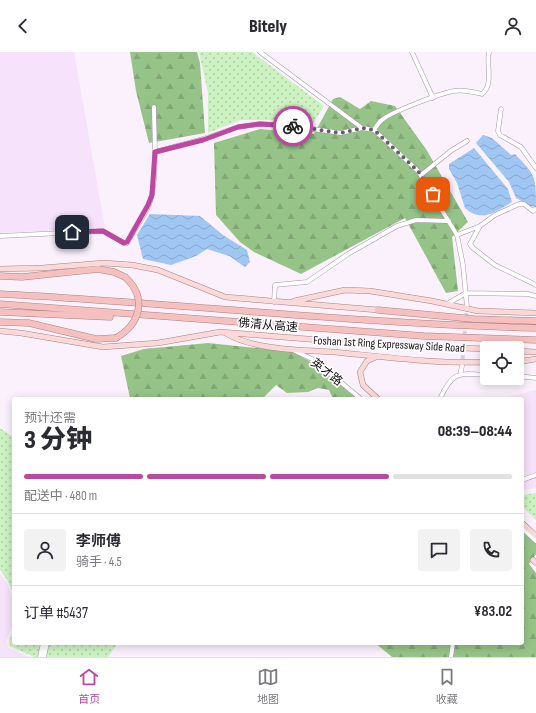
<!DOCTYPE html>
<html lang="zh">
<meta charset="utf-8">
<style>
:root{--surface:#fff;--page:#f2f2f3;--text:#2b2b33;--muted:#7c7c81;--line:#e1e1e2;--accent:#bd48a1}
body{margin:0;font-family:"Sofia Sans Condensed","Noto Sans SC",sans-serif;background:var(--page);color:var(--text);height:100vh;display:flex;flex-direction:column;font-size:15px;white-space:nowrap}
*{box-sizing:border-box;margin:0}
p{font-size:13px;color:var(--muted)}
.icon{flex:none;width:22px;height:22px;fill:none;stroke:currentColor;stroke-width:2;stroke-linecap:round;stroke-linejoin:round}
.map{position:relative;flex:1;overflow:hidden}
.details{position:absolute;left:12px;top:345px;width:512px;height:248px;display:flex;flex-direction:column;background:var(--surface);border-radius:4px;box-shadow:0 2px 10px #0003}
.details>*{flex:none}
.fabs{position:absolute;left:480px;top:289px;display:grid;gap:8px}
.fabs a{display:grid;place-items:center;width:44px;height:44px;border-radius:4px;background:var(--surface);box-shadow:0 2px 10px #0003;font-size:20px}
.pin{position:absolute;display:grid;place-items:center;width:34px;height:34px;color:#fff;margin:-17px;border-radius:8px;box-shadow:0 2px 6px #0006}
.courier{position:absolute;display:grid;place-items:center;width:40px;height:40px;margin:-20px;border:3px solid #bd48a1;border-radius:50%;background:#fff;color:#222;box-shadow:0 1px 5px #0007}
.overview em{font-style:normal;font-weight:800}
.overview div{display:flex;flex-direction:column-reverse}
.overview{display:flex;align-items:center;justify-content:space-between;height:68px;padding:0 12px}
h1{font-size:26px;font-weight:800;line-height:30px}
.bar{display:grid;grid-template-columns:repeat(4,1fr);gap:6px 4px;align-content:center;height:48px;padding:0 12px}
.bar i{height:5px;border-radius:3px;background:var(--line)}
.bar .selected{background:var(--accent)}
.bar p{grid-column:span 4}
.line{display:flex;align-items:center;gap:10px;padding:0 12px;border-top:1px solid var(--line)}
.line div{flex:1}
.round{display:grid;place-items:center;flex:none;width:42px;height:42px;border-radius:4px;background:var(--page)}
header{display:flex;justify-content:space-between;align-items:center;height:52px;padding:0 12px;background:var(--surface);font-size:18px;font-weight:800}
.menu{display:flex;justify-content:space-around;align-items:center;height:56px;border-top:1px solid var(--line);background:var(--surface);font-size:11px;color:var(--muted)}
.menu a{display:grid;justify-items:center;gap:2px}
.menu .selected{color:var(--accent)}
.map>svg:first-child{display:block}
</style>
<header><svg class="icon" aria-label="back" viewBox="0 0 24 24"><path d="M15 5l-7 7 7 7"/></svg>Bitely<svg class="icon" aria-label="person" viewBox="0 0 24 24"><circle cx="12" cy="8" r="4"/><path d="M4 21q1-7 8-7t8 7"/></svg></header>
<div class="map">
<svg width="536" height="605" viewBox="0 0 536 605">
<defs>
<pattern id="grass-dots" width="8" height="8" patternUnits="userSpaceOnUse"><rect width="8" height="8" fill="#cdf2c2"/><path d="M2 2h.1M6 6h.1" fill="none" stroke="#afcea6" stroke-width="1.8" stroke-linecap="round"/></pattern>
<pattern id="forest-firs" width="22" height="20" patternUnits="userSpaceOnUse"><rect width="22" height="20" fill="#96c488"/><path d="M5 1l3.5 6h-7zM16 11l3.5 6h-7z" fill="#81a775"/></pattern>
<pattern id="water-waves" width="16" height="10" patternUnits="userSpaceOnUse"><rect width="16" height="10" fill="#a0c6f4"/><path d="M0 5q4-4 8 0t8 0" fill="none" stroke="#89a9d0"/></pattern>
</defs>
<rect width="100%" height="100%" fill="#faf1fc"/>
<path fill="#f7e2fc" d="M 0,0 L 74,0 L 105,176 L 0,181 Z
M 536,338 L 536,436 L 522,438 L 522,347 L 498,347 Z
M 0,522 L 7,531 L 14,550 L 14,570 L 6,589 L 8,596 L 29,605 L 0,605 Z"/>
<path fill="url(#grass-dots)" d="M 199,0 L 252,0 L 324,54 L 312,73 L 282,68 L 240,68 L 208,81 L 208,41 Z
M 0,376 L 14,386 L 14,544 L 8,529 L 0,518 Z
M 536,441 L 536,468 L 522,454 L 522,443 Z
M 14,577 L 14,591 L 118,591 L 108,605 L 34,605 L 10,594 L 9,589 Z"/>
<path fill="url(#forest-firs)" d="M 130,0 L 197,0 L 200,11 L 205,81 L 149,91 L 136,39 Z
M 340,45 L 360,57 L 371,49 L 395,54 L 426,97 L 468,170 L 452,185 L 458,239 L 446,241 L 405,166 L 301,222 L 254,200 L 240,190 L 216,163 L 214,91 L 260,77 L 314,82 L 333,47 Z
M 208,291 L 293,300 L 318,314 L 356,346 L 333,347 L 329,338 L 318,336 L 308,340 L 287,341 L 276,333 L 262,347 L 130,346 L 121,304 L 144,297 Z
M 522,479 L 536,491 L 536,502 L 529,512 L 536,521 L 536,605 L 392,605 L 375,591 L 522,591 Z"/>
<path fill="url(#water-waves)" d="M 483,83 L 492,86 L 511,103 L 515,102 C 536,124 536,124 536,155 L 530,154 L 516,146 L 509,130 L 476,91 Z
M 474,96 L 508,137 L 512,150 C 495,160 482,171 465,156 L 457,131 L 449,117 L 449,112 Z
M 150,162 L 200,164 L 223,183 L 247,198 L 250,210 L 245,215 L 229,204 L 207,197 L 196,204 L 171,213 L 143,207 L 137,183 Z"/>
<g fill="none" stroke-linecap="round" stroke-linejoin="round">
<path stroke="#d8cfda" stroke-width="4" stroke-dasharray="4 2" stroke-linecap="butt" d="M 462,313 L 467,255"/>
<defs>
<path id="minor" d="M 260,0 L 362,76
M 412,0 L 433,46
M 501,57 L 498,79 L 500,83 L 521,95 L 536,116
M 374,78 C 377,74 379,70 382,68 C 391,60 441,41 454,39 C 463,37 473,40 482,42 C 494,33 486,13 489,0
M 155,100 L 203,87 L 238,75 L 259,72 L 285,73 L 341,81 L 362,76 L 374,78 L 418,119 L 457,183 L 463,213 L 467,255
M 421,123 L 452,98 L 467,89
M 480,174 L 470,192 L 473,196 L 495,213 L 536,233
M 457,183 L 480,174 L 495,163 L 519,152 L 524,152 L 533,159 L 536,157
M 0,184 L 103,179 L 124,191 L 127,191 C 134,178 143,166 149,153 C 158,130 154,80 154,55
M 274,250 L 275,233 L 307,230 L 348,202 L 397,174 L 416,168 L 449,169
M 447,252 L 466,241 L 528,242 L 536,244
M 295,299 L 314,308 L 361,347
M 460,323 L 462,314
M 517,324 L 536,326
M 440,347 C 452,319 459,321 487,323
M 522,428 L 536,423
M 522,476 L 536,489
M 40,605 L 43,591
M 44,605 L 47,591
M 451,605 L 453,591"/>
<path id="major" d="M 0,217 L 42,216 L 104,211 L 132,213 L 158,218 L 225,245 L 378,258
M 294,249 L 345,238 L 370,239 L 432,249 L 478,259 L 536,261
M 0,279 L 21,281 L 103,295 L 158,291 L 220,280 L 383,293 L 487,297
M 227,282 C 255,298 302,298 334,300 C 385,305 436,312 487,310
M 517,299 L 536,300
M 376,305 L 367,309 L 360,320 L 363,333 L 378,347
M 517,310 L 536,307
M 522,471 L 536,484
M 533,508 L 536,511"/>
<path id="highway" d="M 0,224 L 22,225 L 98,217 L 114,220 L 125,225
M 0,242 C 179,251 357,272 536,276
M 0,252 L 424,284 L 536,288
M 378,258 L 474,267 L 536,269
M 0,260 L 110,265
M 0,270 L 29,271 L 96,287 L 116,286"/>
</defs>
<use href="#minor" stroke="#a693ab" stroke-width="5"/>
<use href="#major" stroke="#a88284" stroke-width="6"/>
<use href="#highway" stroke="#a88284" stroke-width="7"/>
<use href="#minor" stroke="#fff" stroke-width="4"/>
<use href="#major" stroke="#fad9d8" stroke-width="5"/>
<use href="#highway" stroke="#f6c0be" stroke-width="6"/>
<defs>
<path id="highway-bridge" d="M 116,286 C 140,272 148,246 125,225"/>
</defs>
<use href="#highway-bridge" stroke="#a88284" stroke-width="7" stroke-linecap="butt"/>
<use href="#highway-bridge" stroke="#f6c0be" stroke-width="6"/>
</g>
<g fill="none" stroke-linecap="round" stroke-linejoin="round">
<path stroke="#665f68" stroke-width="4" stroke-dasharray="0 7.2" d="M 293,74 L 341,81 L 362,76 L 374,78 L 418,119 L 433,142"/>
<path stroke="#bd48a1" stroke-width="5" d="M 72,180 L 103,179 L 124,191 L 127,190 L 148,153 L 152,143 L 155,100 L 203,88 L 238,75 L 260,72 L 293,74"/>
</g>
<g text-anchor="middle" stroke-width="3.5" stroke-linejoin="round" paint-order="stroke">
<g font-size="12" fill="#171018" stroke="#fff">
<text transform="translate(268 273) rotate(5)" y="4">佛清从高速</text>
<text transform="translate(389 292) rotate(3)" y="4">Foshan 1st Ring Expressway Side Road</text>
<text transform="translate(327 320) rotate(38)" y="4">英才路</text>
</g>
</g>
</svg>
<div class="fabs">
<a><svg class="icon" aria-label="locate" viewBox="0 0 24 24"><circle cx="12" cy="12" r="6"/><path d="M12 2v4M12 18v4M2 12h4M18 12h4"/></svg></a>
</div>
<div class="pin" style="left:433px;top:142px;background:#ea580c"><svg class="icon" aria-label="bag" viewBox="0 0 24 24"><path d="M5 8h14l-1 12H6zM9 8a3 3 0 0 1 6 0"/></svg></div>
<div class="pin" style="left:72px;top:180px;background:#1f2937"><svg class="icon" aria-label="home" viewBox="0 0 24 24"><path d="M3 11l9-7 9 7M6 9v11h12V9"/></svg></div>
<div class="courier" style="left:293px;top:74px"><svg class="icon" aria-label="bike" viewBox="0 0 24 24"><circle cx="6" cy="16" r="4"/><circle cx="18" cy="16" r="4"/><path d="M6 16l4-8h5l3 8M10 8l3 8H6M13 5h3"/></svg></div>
<section class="details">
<div class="overview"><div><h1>3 分钟</h1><p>预计还需</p></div><em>08:39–08:44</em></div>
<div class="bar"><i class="selected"></i><i class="selected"></i><i class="selected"></i><i></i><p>配送中 · 480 m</p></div>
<div class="line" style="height:72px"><a class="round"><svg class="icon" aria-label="person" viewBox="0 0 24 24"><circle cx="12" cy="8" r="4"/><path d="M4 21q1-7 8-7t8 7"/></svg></a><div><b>李师傅</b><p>骑手 · 4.5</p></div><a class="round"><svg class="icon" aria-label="chat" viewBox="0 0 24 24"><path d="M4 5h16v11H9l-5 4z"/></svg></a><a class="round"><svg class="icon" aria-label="phone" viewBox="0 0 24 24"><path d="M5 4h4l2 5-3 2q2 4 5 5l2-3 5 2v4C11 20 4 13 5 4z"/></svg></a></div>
<div class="line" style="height:52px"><div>订单 #5437</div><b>¥83.02</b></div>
</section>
</div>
<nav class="menu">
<a class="selected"><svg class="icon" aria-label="home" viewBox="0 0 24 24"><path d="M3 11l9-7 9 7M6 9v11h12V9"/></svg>首页</a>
<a><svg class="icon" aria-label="map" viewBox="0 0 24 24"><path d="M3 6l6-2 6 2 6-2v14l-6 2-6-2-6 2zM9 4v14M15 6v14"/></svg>地图</a>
<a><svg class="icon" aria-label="saved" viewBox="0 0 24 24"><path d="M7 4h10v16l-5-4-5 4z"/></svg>收藏</a>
</nav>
